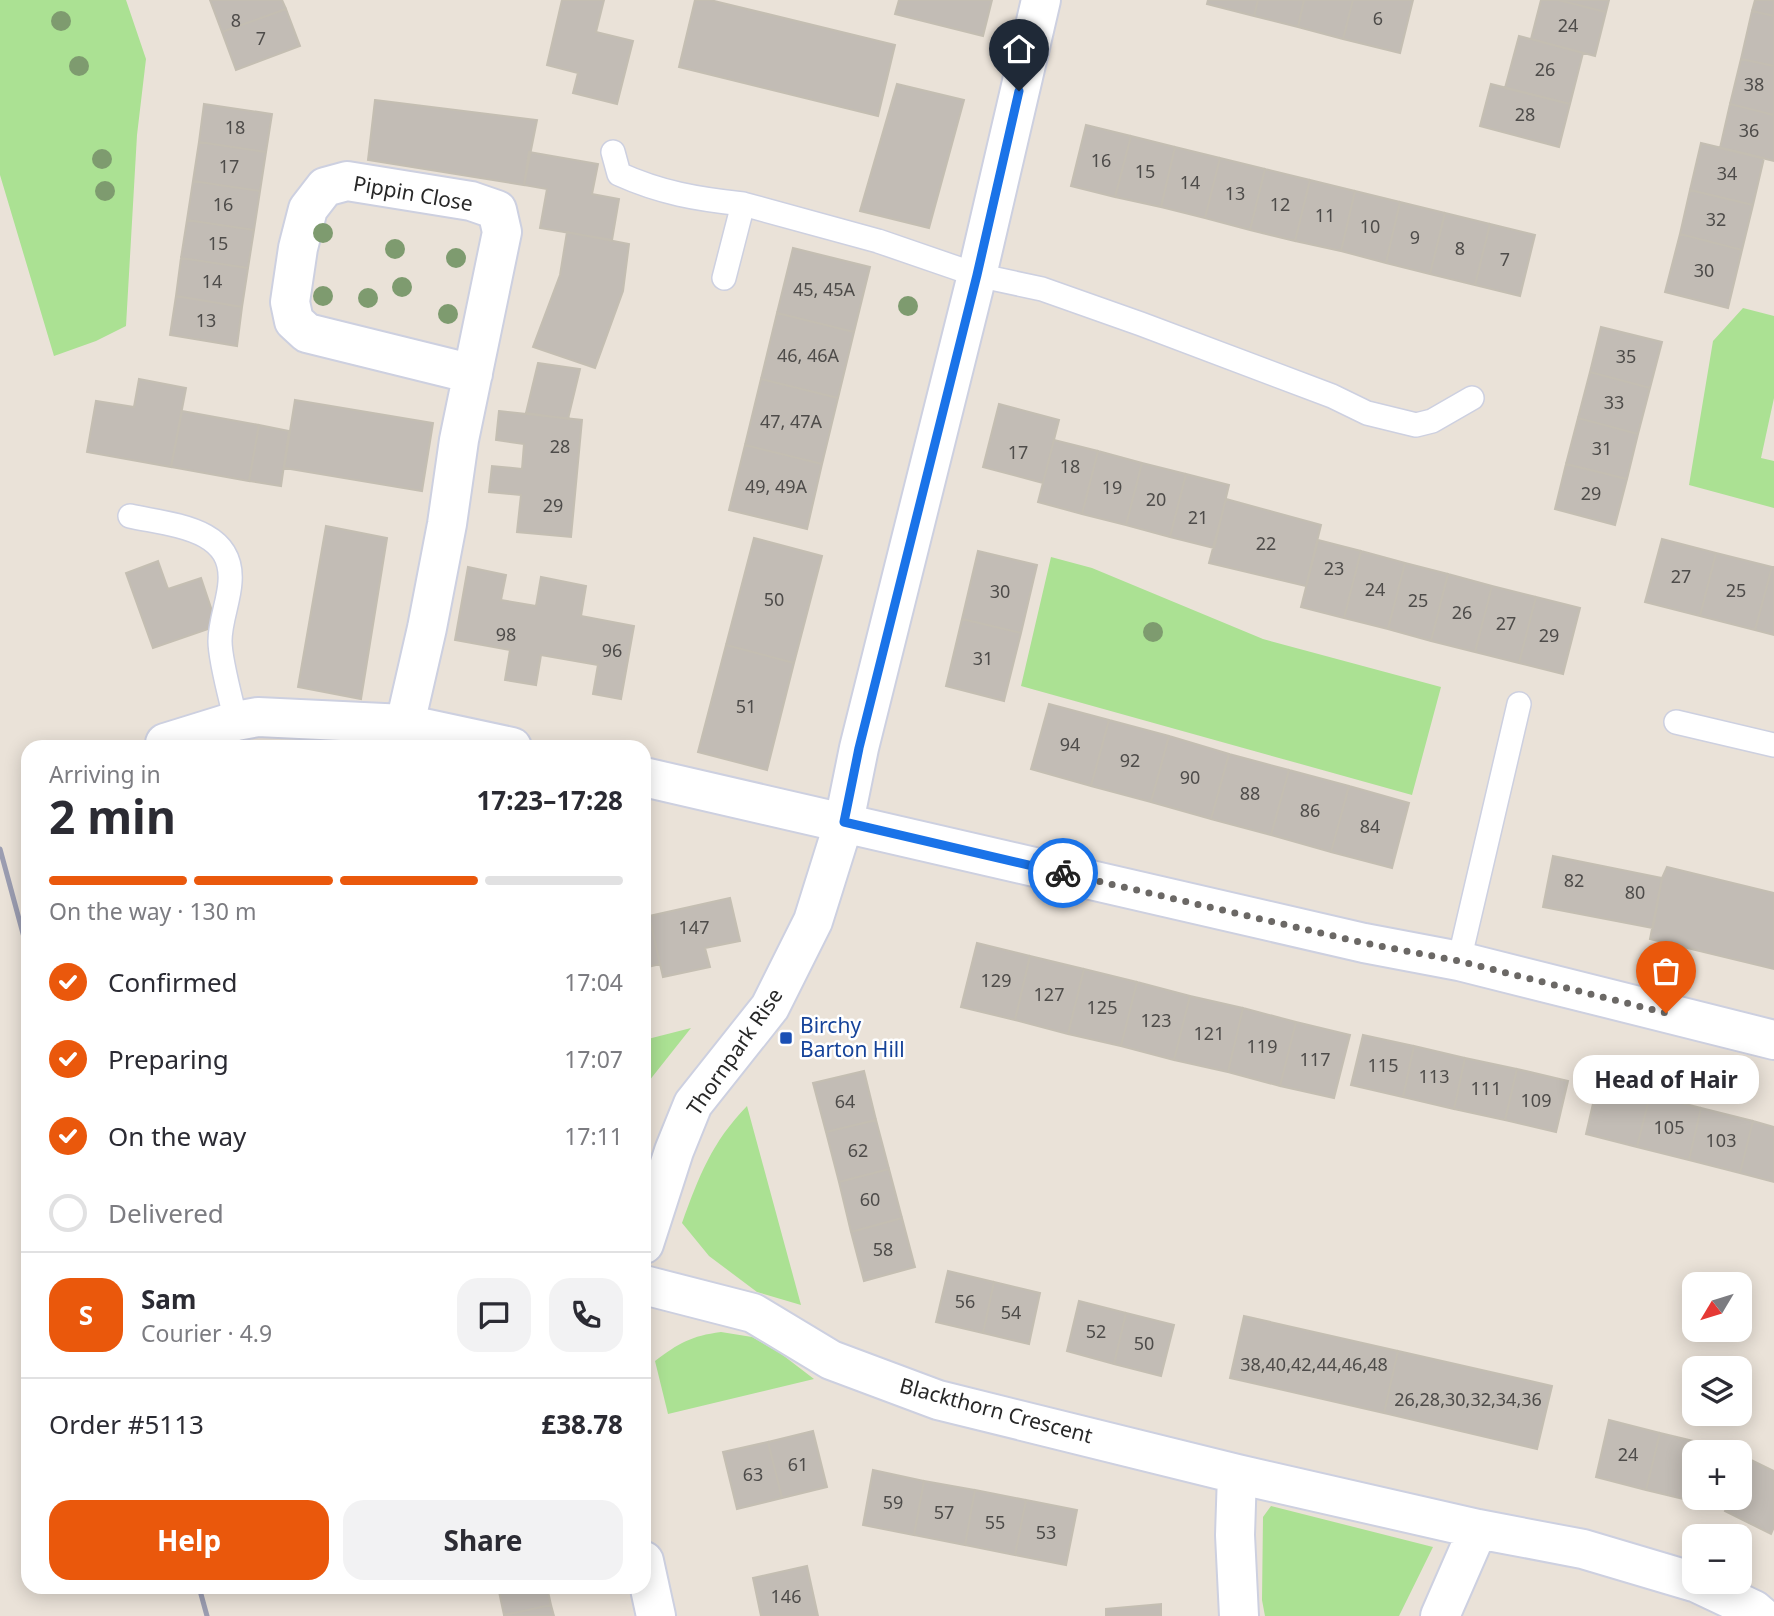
<!DOCTYPE html>
<meta charset="utf-8">
<style>
:root{--surface:#fff;--page:#f2f2f3;--text:#2b2b33;--muted:#7c7c81;--line:#e1e1e2;--accent:#ea580c}
body{margin:0;font-family:"Noto Sans",sans-serif;background:var(--page);color:var(--text);height:100vh;display:flex;flex-direction:column;font-size:26px;white-space:nowrap}
*{box-sizing:border-box;margin:0}
p{font-size:23px;color:var(--muted)}
.icon{flex:none;width:38px;height:38px;fill:none;stroke:currentColor;stroke-width:2;stroke-linecap:round;stroke-linejoin:round}
.map{position:relative;flex:1;overflow:hidden}
.panel{position:absolute;left:21px;top:740px;width:630px;height:854px;display:flex;flex-direction:column;background:var(--surface);border-radius:21px;box-shadow:0 4px 18px #0003}
.panel>*{flex:none}
.needle{width:46px;rotate:232deg}
.controls{position:absolute;left:1682px;top:1272px;display:grid;gap:14px}
.controls a{display:grid;place-items:center;width:70px;height:70px;border-radius:14px;background:var(--surface);box-shadow:0 4px 18px #0003;font-size:35px}
.pin{position:absolute;display:grid;place-items:center;width:60px;height:60px;color:#fff;margin:-72px -30px;border-radius:50% 50% 50% 0;rotate:-45deg;box-shadow:0 0 7px #0007}
.pin .icon{rotate:45deg}
.courier{position:absolute;display:grid;place-items:center;width:70px;height:70px;margin:-35px;border:5px solid #1a73e8;border-radius:50%;background:#fff;color:#222;box-shadow:0 2px 9px #0007}
.bubble{position:absolute;height:49px;border-radius:21px;background:var(--surface);box-shadow:0 4px 18px #0003;font-size:23px;font-weight:700;line-height:49px;text-align:center}
.headline em{font-style:normal;font-weight:700}
.headline div{display:flex;flex-direction:column-reverse}
.headline{display:flex;align-items:center;justify-content:space-between;height:119px;padding:0 28px}
h1{font-size:46px;font-weight:700;line-height:52px}
.bar{display:grid;grid-template-columns:repeat(4,1fr);gap:10px 7px;align-content:center;height:84px;padding:0 28px}
.bar i{height:9px;border-radius:5px;background:var(--line)}
.bar .on{background:var(--accent)}
.bar p{grid-column:span 4}
.line{display:flex;align-items:center;gap:18px;padding:0 28px;border-top:2px solid var(--line)}
.line div{flex:1}
.round{display:grid;place-items:center;flex:none;width:74px;height:74px;border-radius:21px;background:var(--page)}
ol{padding:0 28px;list-style:none}
li{display:flex;align-items:center;gap:21px;height:77px}
li p{margin-inline-start:auto}
li .icon{padding:7px;border-radius:50%;background:var(--accent);color:#fff;stroke-width:4}
li:last-child{color:var(--muted)}
li i{width:38px;height:38px;border:4px solid var(--line);border-radius:50%}
.action{display:flex;gap:14px;margin-top:auto;padding:14px 28px}
.action a{flex:1;height:80px;border-radius:21px;background:var(--accent);color:#fff;font-size:28px;font-weight:700;line-height:80px;text-align:center}
.action a+a{background:var(--page);color:var(--text)}
.map>svg:first-child{display:block}
</style>
<div class="map">
<svg width="1774" height="1616" viewBox="0 0 1774 1616">
<rect width="100%" height="100%" fill="#eae2d8"/>
<path fill="#abe193" d="M 0,0 L 126,0 L 146,59 L 137,135 L 126,326 L 96,341 L 54,356 L 0,175 Z
M 1743,308 L 1774,316 L 1774,398 L 1761,458 L 1774,461 L 1774,508 L 1689,485 L 1713,341 Z
M 1051,557 L 1092,568 L 1263,639 L 1441,687 L 1412,795 L 1021,686 Z
M 691,1028 L 649,1081 L 644,1092 L 644,1040 Z
M 747,1106 L 801,1305 L 757,1292 L 709,1256 L 682,1223 C 699,1176 712,1142 747,1106 Z
M 721,1332 L 752,1337 L 780,1353 L 814,1379 L 668,1414 L 655,1361 C 679,1343 691,1336 721,1332 Z
M 1271,1506 L 1433,1547 L 1399,1616 L 1265,1616 L 1262,1600 L 1263,1517 Z"/>
<path fill="#c2bcb5" stroke="#c4beb2" stroke-width="2" d="M 210,0 L 282,0 L 286,9 L 222,32 Z
M 562,0 L 604,0 L 596,32 L 633,41 L 617,104 L 573,93 L 578,73 L 547,65 Z
M 695,0 L 710,0 L 895,45 L 878,116 L 679,67 Z
M 899,0 L 992,0 L 983,36 L 895,14 Z
M 1208,0 L 1258,0 L 1254,16 L 1207,4 Z
M 1258,0 L 1304,0 L 1298,27 L 1254,16 Z
M 1304,0 L 1353,0 L 1343,39 L 1298,27 Z
M 1353,0 L 1413,0 L 1400,53 L 1343,39 Z
M 1541,0 L 1558,0 L 1606,12 L 1595,56 L 1531,39 Z
M 1558,0 L 1609,0 L 1606,12 Z
M 1755,0 L 1774,0 L 1774,16 L 1752,11 Z
M 286,9 L 300,46 L 236,70 L 222,32 Z
M 1752,11 L 1774,16 L 1774,66 L 1741,59 Z
M 1519,36 L 1583,53 L 1570,104 L 1505,88 Z
M 1741,59 L 1774,66 L 1774,115 L 1730,104 Z
M 897,84 L 964,100 L 929,228 L 860,211 Z
M 1491,84 L 1570,104 L 1559,147 L 1480,126 Z
M 375,100 L 537,120 L 524,185 L 368,160 Z
M 204,104 L 272,114 L 266,152 L 199,142 Z
M 1730,104 L 1774,115 L 1774,161 L 1720,148 Z
M 1086,125 L 1131,136 L 1115,197 L 1071,186 Z
M 1131,136 L 1175,147 L 1161,207 L 1115,197 Z
M 199,142 L 266,152 L 260,191 L 193,181 Z
M 1701,143 L 1764,158 L 1753,205 L 1690,190 Z
M 1175,147 L 1220,158 L 1205,218 L 1161,207 Z
M 529,152 L 598,164 L 592,194 L 619,199 L 612,240 L 540,228 L 547,189 L 524,185 Z
M 1220,158 L 1265,169 L 1250,230 L 1205,218 Z
M 1265,169 L 1310,180 L 1295,241 L 1250,230 Z
M 1310,180 L 1355,191 L 1341,251 L 1295,241 Z
M 193,181 L 260,191 L 254,230 L 187,220 Z
M 1690,190 L 1753,205 L 1742,250 L 1680,234 Z
M 1355,191 L 1400,202 L 1386,263 L 1341,251 Z
M 1400,202 L 1445,213 L 1430,274 L 1386,263 Z
M 1445,213 L 1490,224 L 1475,285 L 1430,274 Z
M 187,220 L 254,230 L 248,268 L 181,258 Z
M 1490,224 L 1535,235 L 1520,296 L 1475,285 Z
M 567,232 L 629,244 L 623,291 L 595,368 L 533,347 L 560,275 Z
M 1680,234 L 1742,250 L 1728,308 L 1665,292 Z
M 793,248 L 870,267 L 854,332 L 777,313 Z
M 181,258 L 248,268 L 242,307 L 176,296 Z
M 176,296 L 242,307 L 237,346 L 170,335 Z
M 777,313 L 854,332 L 838,398 L 761,379 Z
M 1601,327 L 1662,342 L 1650,388 L 1590,372 Z
M 538,363 L 580,369 L 568,419 L 526,413 Z
M 1590,372 L 1650,388 L 1638,434 L 1578,418 Z
M 139,379 L 186,388 L 171,467 L 87,452 L 96,401 L 134,407 Z
M 761,379 L 838,398 L 822,464 L 745,445 Z
M 295,400 L 433,423 L 422,491 L 284,468 Z
M 999,404 L 1059,420 L 1043,483 L 983,467 Z
M 182,411 L 259,425 L 249,481 L 171,467 Z
M 499,411 L 582,420 L 571,537 L 517,532 L 521,495 L 489,492 L 492,466 L 522,469 L 524,444 L 496,440 Z
M 1578,418 L 1638,434 L 1627,479 L 1566,464 Z
M 259,425 L 289,431 L 281,486 L 249,481 Z
M 1054,440 L 1098,451 L 1082,514 L 1038,502 Z
M 745,445 L 822,464 L 807,529 L 729,510 Z
M 1098,451 L 1142,463 L 1126,525 L 1082,514 Z
M 1142,463 L 1186,474 L 1170,537 L 1126,525 Z
M 1566,464 L 1627,479 L 1615,525 L 1555,509 Z
M 1186,474 L 1229,485 L 1214,548 L 1170,537 Z
M 1226,499 L 1321,525 L 1306,586 L 1209,563 Z
M 326,526 L 387,538 L 361,699 L 298,687 Z
M 754,538 L 822,556 L 794,663 L 726,645 Z
M 1662,539 L 1716,553 L 1700,616 L 1645,602 Z
M 1318,540 L 1361,551 L 1344,618 L 1301,607 Z
M 978,551 L 1037,565 L 1021,633 L 962,619 Z
M 1361,551 L 1405,563 L 1388,629 L 1344,618 Z
M 1716,553 L 1772,567 L 1755,630 L 1700,616 Z
M 158,561 L 168,589 L 201,578 L 217,626 L 153,648 L 126,573 Z
M 1405,563 L 1448,574 L 1431,641 L 1388,629 Z
M 468,567 L 506,575 L 501,600 L 536,606 L 541,577 L 586,586 L 581,616 L 634,626 L 621,699 L 593,694 L 598,665 L 541,655 L 536,685 L 505,680 L 510,650 L 455,640 Z
M 1772,567 L 1774,567 L 1774,635 L 1755,630 Z
M 1448,574 L 1492,586 L 1475,652 L 1431,641 Z
M 1492,586 L 1536,597 L 1519,663 L 1475,652 Z
M 1536,597 L 1580,608 L 1563,674 L 1519,663 Z
M 962,619 L 1021,633 L 1004,701 L 946,686 Z
M 726,645 L 794,663 L 767,770 L 698,752 Z
M 1049,704 L 1109,720 L 1091,786 L 1031,769 Z
M 1109,720 L 1169,736 L 1151,802 L 1091,786 Z
M 1169,736 L 1229,754 L 1211,819 L 1151,802 Z
M 1229,754 L 1289,770 L 1271,835 L 1211,819 Z
M 1289,770 L 1349,786 L 1331,852 L 1271,835 Z
M 1349,786 L 1409,803 L 1392,868 L 1331,852 Z
M 1553,856 L 1662,878 L 1653,928 L 1543,907 Z
M 1667,867 L 1774,893 L 1774,969 L 1650,939 L 1662,878 Z
M 730,898 L 740,941 L 705,948 L 710,967 L 663,977 L 649,916 Z
M 649,916 L 660,964 L 644,968 L 644,917 Z
M 977,943 L 1030,956 L 1015,1020 L 961,1007 Z
M 1030,956 L 1084,969 L 1068,1034 L 1015,1020 Z
M 1084,969 L 1137,982 L 1121,1046 L 1068,1034 Z
M 1137,982 L 1190,996 L 1174,1060 L 1121,1046 Z
M 1190,996 L 1243,1008 L 1228,1072 L 1174,1060 Z
M 1243,1008 L 1296,1022 L 1280,1086 L 1228,1072 Z
M 1296,1022 L 1350,1035 L 1334,1098 L 1280,1086 Z
M 1363,1035 L 1414,1046 L 1403,1097 L 1351,1085 Z
M 1414,1046 L 1465,1058 L 1454,1109 L 1403,1097 Z
M 1465,1058 L 1517,1069 L 1505,1120 L 1454,1109 Z
M 1517,1069 L 1568,1081 L 1556,1132 L 1505,1120 Z
M 864,1071 L 876,1120 L 826,1132 L 813,1083 Z
M 1598,1082 L 1650,1095 L 1637,1147 L 1586,1134 Z
M 1650,1095 L 1701,1108 L 1689,1160 L 1637,1147 Z
M 1701,1108 L 1753,1121 L 1740,1173 L 1689,1160 Z
M 876,1120 L 889,1169 L 839,1182 L 826,1132 Z
M 1753,1121 L 1774,1127 L 1774,1182 L 1740,1173 Z
M 889,1169 L 902,1218 L 851,1232 L 839,1182 Z
M 902,1218 L 915,1267 L 864,1281 L 851,1232 Z
M 948,1271 L 994,1282 L 983,1333 L 936,1322 Z
M 994,1282 L 1040,1293 L 1029,1344 L 983,1333 Z
M 1079,1301 L 1126,1313 L 1114,1364 L 1067,1351 Z
M 1126,1313 L 1174,1325 L 1161,1376 L 1114,1364 Z
M 1244,1316 L 1398,1351 L 1384,1413 L 1230,1378 Z
M 1398,1351 L 1552,1386 L 1537,1449 L 1384,1413 Z
M 1609,1420 L 1660,1433 L 1646,1490 L 1596,1477 Z
M 813,1431 L 827,1487 L 782,1498 L 768,1442 Z
M 1660,1433 L 1710,1445 L 1708,1452 L 1694,1452 L 1694,1498 L 1697,1498 L 1696,1502 L 1646,1490 Z
M 768,1442 L 782,1498 L 737,1509 L 723,1452 Z
M 1751,1460 L 1774,1471 L 1774,1527 L 1771,1534 L 1725,1511 L 1732,1498 L 1740,1498 L 1740,1483 Z
M 873,1470 L 924,1481 L 914,1535 L 863,1525 Z
M 924,1481 L 975,1490 L 965,1545 L 914,1535 Z
M 975,1490 L 1026,1500 L 1015,1555 L 965,1545 Z
M 1026,1500 L 1077,1510 L 1066,1565 L 1015,1555 Z
M 807,1566 L 818,1616 L 761,1616 L 753,1578 Z
M 498,1587 L 547,1587 L 551,1605 L 504,1615 Z
M 1161,1604 L 1161,1616 L 1106,1616 L 1106,1609 Z
M 551,1605 L 554,1616 L 504,1616 L 504,1615 Z"/>
<g fill="none" stroke-linecap="round" stroke-linejoin="round">
<defs>
<path id="lane" d="M 613,152 L 619,174 C 661,193 697,199 743,204
M 724,278 L 743,204 L 878,241 L 977,275 L 1042,289 L 1141,324 L 1332,396 L 1367,413 L 1416,425 L 1432,421 L 1472,398
M 130,516 C 170,525 234,527 230,582 C 229,601 220,621 220,641 C 220,661 231,699 236,721
M 1676,722 L 1774,745
M 1459,961 L 1519,704"/>
<path id="street" d="M 405,724 L 427,628 L 447,524 L 459,440 L 502,232 L 497,210 L 471,201 L 347,181 L 325,187 L 308,209 L 298,248 L 290,302 L 294,321 L 307,333 L 473,374
M 165,743 L 236,721 L 258,717 L 405,724 L 512,747
M 644,777 L 1364,943 L 1459,961 L 1774,1040
M 644,1244 L 674,1151 L 693,1104 L 770,1007 L 813,921 L 844,822 L 859,748 L 977,275 L 1041,0
M 644,1285 L 753,1313 L 831,1360 L 938,1400 L 1237,1474 L 1478,1529 L 1583,1549 L 1694,1582
M 1237,1474 L 1235,1535 L 1239,1616
M 644,1561 L 656,1616
M 1695,1582 L 1754,1610 L 1761,1616
M 1440,1616 L 1478,1529"/>
</defs>
<use href="#lane" stroke="#cdd0e0" stroke-width="26"/>
<use href="#street" stroke="#cdd0e0" stroke-width="42"/>
<use href="#lane" stroke="#fff" stroke-width="23"/>
<use href="#street" stroke="#fff" stroke-width="38"/>
<path stroke="#9b9db1" stroke-width="5" d="M 0,849 L 28,952
M 199,1587 L 207,1616"/>
</g>
<g fill="#7e9b6f">
<circle cx="61" cy="21" r="10"/>
<circle cx="79" cy="66" r="10"/>
<circle cx="102" cy="159" r="10"/>
<circle cx="105" cy="191" r="10"/>
<circle cx="323" cy="233" r="10"/>
<circle cx="395" cy="249" r="10"/>
<circle cx="456" cy="258" r="10"/>
<circle cx="402" cy="287" r="10"/>
<circle cx="323" cy="296" r="10"/>
<circle cx="368" cy="298" r="10"/>
<circle cx="908" cy="306" r="10"/>
<circle cx="448" cy="314" r="10"/>
<circle cx="1153" cy="632" r="10"/>
</g>
<g fill="none" stroke-linecap="round" stroke-linejoin="round">
<path stroke="#6b6865" stroke-width="7" stroke-dasharray="0 12.6" d="M 1063,873 L 1364,943 L 1459,961 L 1666,1013"/>
<path stroke="#1a73e8" stroke-width="9" d="M 1019,91 L 977,275 L 859,748 L 844,822 L 1063,873"/>
</g>
<rect fill="#1a4fb4" stroke="#fff" stroke-width="2.5" x="779" y="1031" width="14" height="14" rx="3.5"/>
<g text-anchor="middle" stroke-width="5" stroke-linejoin="round" paint-order="stroke">
<g font-size="18" fill="#4e4c4a">
<text x="1378" y="25">6</text>
<text x="236" y="27">8</text>
<text x="1568" y="32">24</text>
<text x="261" y="45">7</text>
<text x="1545" y="76">26</text>
<text x="1754" y="91">38</text>
<text x="1525" y="121">28</text>
<text x="235" y="134">18</text>
<text x="1749" y="137">36</text>
<text x="1101" y="167">16</text>
<text x="229" y="173">17</text>
<text x="1145" y="178">15</text>
<text x="1727" y="180">34</text>
<text x="1190" y="189">14</text>
<text x="1235" y="200">13</text>
<text x="223" y="211">16</text>
<text x="1280" y="211">12</text>
<text x="1325" y="222">11</text>
<text x="1716" y="226">32</text>
<text x="1370" y="233">10</text>
<text x="1415" y="244">9</text>
<text x="218" y="250">15</text>
<text x="1460" y="255">8</text>
<text x="1505" y="266">7</text>
<text x="1704" y="277">30</text>
<text x="212" y="288">14</text>
<text x="824" y="296">45, 45A</text>
<text x="206" y="327">13</text>
<text x="808" y="362">46, 46A</text>
<text x="1626" y="363">35</text>
<text x="1614" y="409">33</text>
<text x="791" y="428">47, 47A</text>
<text x="560" y="453">28</text>
<text x="1602" y="455">31</text>
<text x="1018" y="459">17</text>
<text x="1070" y="473">18</text>
<text x="776" y="493">49, 49A</text>
<text x="1112" y="494">19</text>
<text x="1591" y="500">29</text>
<text x="1156" y="506">20</text>
<text x="553" y="512">29</text>
<text x="1198" y="524">21</text>
<text x="1266" y="550">22</text>
<text x="1334" y="575">23</text>
<text x="1681" y="583">27</text>
<text x="1375" y="596">24</text>
<text x="1736" y="597">25</text>
<text x="1000" y="598">30</text>
<text x="774" y="606">50</text>
<text x="1418" y="607">25</text>
<text x="1462" y="619">26</text>
<text x="1506" y="630">27</text>
<text x="506" y="641">98</text>
<text x="1549" y="642">29</text>
<text x="612" y="657">96</text>
<text x="983" y="665">31</text>
<text x="746" y="713">51</text>
<text x="1070" y="751">94</text>
<text x="1130" y="767">92</text>
<text x="1190" y="784">90</text>
<text x="1250" y="800">88</text>
<text x="1310" y="817">86</text>
<text x="1370" y="833">84</text>
<text x="1574" y="887">82</text>
<text x="1635" y="899">80</text>
<text x="694" y="934">147</text>
<text x="996" y="987">129</text>
<text x="1049" y="1001">127</text>
<text x="1102" y="1014">125</text>
<text x="1156" y="1027">123</text>
<text x="1209" y="1040">121</text>
<text x="1262" y="1053">119</text>
<text x="1315" y="1066">117</text>
<text x="1383" y="1072">115</text>
<text x="1434" y="1083">113</text>
<text x="1486" y="1095">111</text>
<text x="1536" y="1107">109</text>
<text x="845" y="1108">64</text>
<text x="1669" y="1134">105</text>
<text x="1721" y="1147">103</text>
<text x="858" y="1157">62</text>
<text x="870" y="1206">60</text>
<text x="883" y="1256">58</text>
<text x="965" y="1308">56</text>
<text x="1011" y="1319">54</text>
<text x="1096" y="1338">52</text>
<text x="1144" y="1350">50</text>
<text x="1314" y="1371">38,40,42,44,46,48</text>
<text x="1468" y="1406">26,28,30,32,34,36</text>
<text x="1628" y="1461">24</text>
<text x="798" y="1471">61</text>
<text x="753" y="1481">63</text>
<text x="893" y="1509">59</text>
<text x="944" y="1519">57</text>
<text x="995" y="1529">55</text>
<text x="1046" y="1539">53</text>
<text x="786" y="1603">146</text>
</g>
<g font-size="21" fill="#272727" stroke="#fff">
<text transform="translate(413 194) rotate(10)" y="7">Pippin Close</text>
<text transform="translate(735 1052) rotate(-55)" y="7">Thornpark Rise</text>
<text transform="translate(996 1411) rotate(15)" y="7">Blackthorn Crescent</text>
</g>
<g font-size="21" fill="#164399" stroke="#fff" text-anchor="start">
<text x="800" y="1033">Birchy<tspan x="800" dy="24">Barton Hill</tspan></text>
</g>
</g>
</svg>
<div class="controls">
<a><svg class="needle" viewBox="-14 -14 28 28"><path d="M0-13l5 13h-10z" fill="#e53935"/><path d="M0 13l5-13h-10z" fill="#7c7c81"/></svg></a>
<a><svg class="icon" aria-label="layers" viewBox="0 0 24 24"><path d="M12 4l9 5-9 5-9-5zM3 14l9 5 9-5"/></svg></a>
<a>+</a>
<a>−</a>
</div>
<div class="pin" style="left:1666px;top:1013px;background:#ea580c"><svg class="icon" aria-label="bag" viewBox="0 0 24 24"><path d="M5 8h14l-1 12H6zM9 8a3 3 0 0 1 6 0"/></svg></div>
<div class="pin" style="left:1019px;top:91px;background:#1f2937"><svg class="icon" aria-label="home" viewBox="0 0 24 24"><path d="M3 11l9-7 9 7M6 9v11h12V9"/></svg></div>
<div class="courier" style="left:1063px;top:873px"><svg class="icon" aria-label="bike" viewBox="0 0 24 24"><circle cx="6" cy="16" r="4"/><circle cx="18" cy="16" r="4"/><path d="M6 16l4-8h5l3 8M10 8l3 8H6M13 5h3"/></svg></div>
<div class="bubble" style="left:1573px;top:1055px;width:186px">Head of Hair</div>
<section class="panel">
<div class="headline"><div><h1>2 min</h1><p>Arriving in</p></div><em>17:23–17:28</em></div>
<div class="bar"><i class="on"></i><i class="on"></i><i class="on"></i><i></i><p>On the way · 130 m</p></div>
<ol>
<li><svg class="icon" aria-label="check" viewBox="0 0 24 24"><path d="M5 12l5 5 9-10"/></svg>Confirmed<p>17:04</p></li>
<li><svg class="icon" aria-label="check" viewBox="0 0 24 24"><path d="M5 12l5 5 9-10"/></svg>Preparing<p>17:07</p></li>
<li><svg class="icon" aria-label="check" viewBox="0 0 24 24"><path d="M5 12l5 5 9-10"/></svg>On the way<p>17:11</p></li>
<li><i></i>Delivered</li>
</ol>
<div class="line" style="height:126px"><b class="round" style="background:var(--accent);color:#fff">S</b><div><b>Sam</b><p>Courier · 4.9</p></div><a class="round"><svg class="icon" aria-label="chat" viewBox="0 0 24 24"><path d="M4 5h16v11H9l-5 4z"/></svg></a><a class="round"><svg class="icon" aria-label="phone" viewBox="0 0 24 24"><path d="M5 4h4l2 5-3 2q2 4 5 5l2-3 5 2v4C11 20 4 13 5 4z"/></svg></a></div>
<div class="line" style="height:91px"><div>Order #5113</div><b>£38.78</b></div>
<div class="action"><a>Help</a><a>Share</a></div>
</section>
</div>
